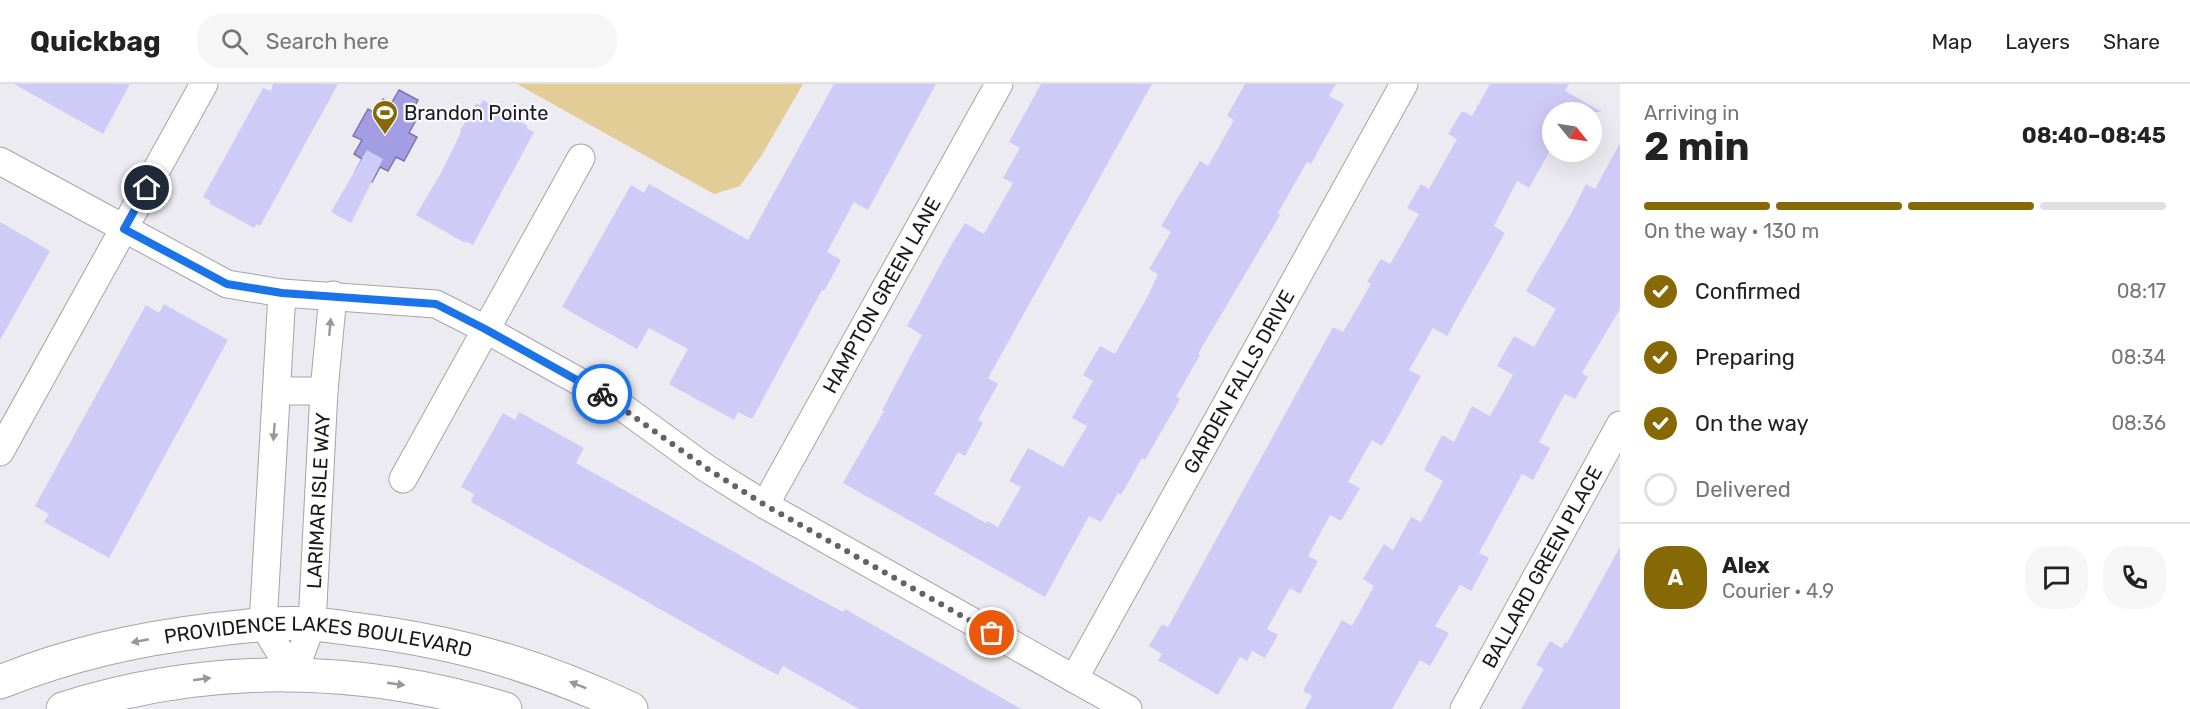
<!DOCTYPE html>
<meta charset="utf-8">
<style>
:root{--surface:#fff;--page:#f6f6f6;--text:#222;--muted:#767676;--line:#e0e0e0;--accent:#866904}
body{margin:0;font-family:Rubik,sans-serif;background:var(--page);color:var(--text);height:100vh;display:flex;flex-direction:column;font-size:22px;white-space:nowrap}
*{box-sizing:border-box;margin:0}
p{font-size:20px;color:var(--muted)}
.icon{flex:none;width:33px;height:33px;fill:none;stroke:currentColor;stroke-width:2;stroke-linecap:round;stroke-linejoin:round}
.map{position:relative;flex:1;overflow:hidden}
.drawer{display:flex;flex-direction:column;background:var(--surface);width:570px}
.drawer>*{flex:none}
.needle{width:39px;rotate:120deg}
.tools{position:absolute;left:1542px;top:18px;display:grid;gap:12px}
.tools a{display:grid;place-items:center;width:60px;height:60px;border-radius:50%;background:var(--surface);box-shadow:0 6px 24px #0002;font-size:30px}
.pin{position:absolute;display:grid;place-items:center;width:51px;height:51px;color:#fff;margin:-26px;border:3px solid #fff;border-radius:50%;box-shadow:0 2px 6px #0007}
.courier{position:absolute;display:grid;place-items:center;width:60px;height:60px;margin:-30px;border:4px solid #1a73e8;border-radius:50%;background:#fff;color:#222;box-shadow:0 2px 8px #0007}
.summary em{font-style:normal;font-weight:700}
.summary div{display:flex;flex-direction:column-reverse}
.summary{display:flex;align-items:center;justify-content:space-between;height:102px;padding:0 24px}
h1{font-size:39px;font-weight:700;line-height:45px}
.bar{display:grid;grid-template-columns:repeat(4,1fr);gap:9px 6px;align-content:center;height:72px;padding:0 24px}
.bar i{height:8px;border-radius:4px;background:var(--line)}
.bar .selected{background:var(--accent)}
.bar p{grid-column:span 4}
.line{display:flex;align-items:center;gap:15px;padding:0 24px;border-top:2px solid var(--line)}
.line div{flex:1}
.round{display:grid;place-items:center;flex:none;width:63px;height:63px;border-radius:24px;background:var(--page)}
ol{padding:0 24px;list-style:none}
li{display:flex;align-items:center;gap:18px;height:66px}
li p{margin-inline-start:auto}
li .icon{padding:6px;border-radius:50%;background:var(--accent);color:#fff;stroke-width:4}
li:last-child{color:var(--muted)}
li i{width:33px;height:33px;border:3px solid var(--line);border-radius:50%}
header{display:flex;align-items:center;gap:36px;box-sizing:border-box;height:84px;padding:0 30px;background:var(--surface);border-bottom:2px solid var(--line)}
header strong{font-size:28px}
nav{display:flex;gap:33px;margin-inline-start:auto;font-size:21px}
.search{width:420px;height:54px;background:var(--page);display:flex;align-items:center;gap:15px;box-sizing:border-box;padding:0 21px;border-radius:24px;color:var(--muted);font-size:22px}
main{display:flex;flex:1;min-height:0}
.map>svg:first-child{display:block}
</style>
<header>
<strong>Quickbag</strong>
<div class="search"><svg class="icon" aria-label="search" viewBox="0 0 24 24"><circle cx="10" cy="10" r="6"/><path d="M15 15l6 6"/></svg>Search here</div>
<nav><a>Map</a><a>Layers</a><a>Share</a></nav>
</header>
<main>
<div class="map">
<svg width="1620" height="625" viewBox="0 0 1620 625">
<rect width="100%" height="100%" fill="#ebebf1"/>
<path fill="#e2cd97" d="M 517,0 L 803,0 L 763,69 L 740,102 L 714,110 Z"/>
<path fill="#a39de3" stroke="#7a76a7" stroke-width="1.5" d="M 399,6 L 418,16 L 410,31 L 416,36 L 409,49 L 417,53 L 404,77 L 396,73 L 388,87 L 380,83 L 372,98 L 355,88 L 362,75 L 354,70 L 362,56 L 353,52 L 368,25 L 375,29 L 383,15 L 391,20 Z"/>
<path fill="#ceccf7" d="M 14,0 L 130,0 L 103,50 Z
M 273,0 L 338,0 L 260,142 L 257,140 L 254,144 L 209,119 L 211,117 L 203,113 L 263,4 L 271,7 Z
M 834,0 L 936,0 L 868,126 L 854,118 L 827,168 L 841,176 L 824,207 L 822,206 L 752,335 L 738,328 L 734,336 L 669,300 L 688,265 L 649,244 L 637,265 L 562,223 L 631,101 L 644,109 L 649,100 L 748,156 Z
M 1041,0 L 1152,0 L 988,294 L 998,300 L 978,336 L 983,339 L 965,372 L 958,368 L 934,410 L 986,439 L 987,437 L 998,443 L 1021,403 L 1009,397 L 1028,364 L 1063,383 L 1087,342 L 1072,334 L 1093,297 L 1083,291 L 1100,262 L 1115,270 L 1149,210 L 1158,190 L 1149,185 L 1171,148 L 1161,142 L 1200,77 L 1208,82 L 1234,36 L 1227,32 L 1245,0 L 1336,0 L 1329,12 L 1344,20 L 1311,80 L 1307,78 L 1278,129 L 1280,131 L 1198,270 L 1200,271 L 1176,313 L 1180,315 L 1145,376 L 1142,374 L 1121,411 L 1118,409 L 1101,438 L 1089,432 L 1045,513 L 843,399 L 884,327 L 882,326 L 922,251 L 907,242 L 953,158 L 965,139 L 984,150 L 1013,99 L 1003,94 L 1020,64 L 1009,58 Z
M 1490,0 L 1569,0 L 1565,7 L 1602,28 L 1552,28 L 1552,63 L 1529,104 L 1517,97 L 1494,142 L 1505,149 L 1447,252 L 1433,244 L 1409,286 L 1421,292 L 1382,362 L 1372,356 L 1348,398 L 1360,404 L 1341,437 L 1330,431 L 1308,472 L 1318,477 L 1300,510 L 1290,504 L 1267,545 L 1278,551 L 1265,574 L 1252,567 L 1247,577 L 1240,573 L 1218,611 L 1158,576 L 1162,570 L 1149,562 L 1162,540 L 1168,543 L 1333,243 L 1343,248 L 1371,200 L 1367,198 L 1381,175 L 1390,180 L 1419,130 L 1407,124 L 1421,100 L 1429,105 L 1457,55 L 1448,50 L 1462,27 L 1472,32 Z
M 483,16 L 528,42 L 526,44 L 534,48 L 473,161 L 466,157 L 465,159 L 416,131 L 442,87 L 461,48 L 460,47 L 476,19 L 480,21 Z
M 1620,59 L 1620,225 L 1582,289 L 1588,293 L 1575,315 L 1565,310 L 1539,358 L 1550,364 L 1533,396 L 1522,390 L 1479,469 L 1489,474 L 1471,507 L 1460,501 L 1435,542 L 1449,549 L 1430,582 L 1420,576 L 1392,625 L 1305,625 L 1312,612 L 1303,607 L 1323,570 L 1342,536 L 1352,542 L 1374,502 L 1363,495 L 1384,460 L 1393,466 L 1411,433 L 1421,438 L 1443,397 L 1424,386 L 1442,351 L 1454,358 L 1472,322 L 1490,332 L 1513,291 L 1497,282 L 1514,252 L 1534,263 L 1556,225 L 1526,207 L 1571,130 L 1586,100 L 1595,105 Z
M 367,66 L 383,75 L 351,139 L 331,128 Z
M 0,138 L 50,167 L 0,256 Z
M 164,220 L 228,256 L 109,474 L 44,438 L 49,430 L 35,422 L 146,221 L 159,229 Z
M 519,328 L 584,364 L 576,379 L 798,504 L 843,528 L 845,525 L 1021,625 L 859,625 L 783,582 L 778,591 L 755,579 L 471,418 L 474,410 L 461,403 L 503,329 L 515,336 Z
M 1620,463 L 1620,625 L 1521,625 L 1544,585 L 1536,581 L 1550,557 L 1562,564 L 1565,558 L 1567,559 Z"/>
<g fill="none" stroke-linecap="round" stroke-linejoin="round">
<defs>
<g id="minor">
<path d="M 0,77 L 227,200 L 282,209 L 436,220 L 485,245 L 614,317 L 706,384 L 765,421 L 1128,625"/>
<path d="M 282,209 L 263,540 L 293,590"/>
<path d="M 277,307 L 324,307"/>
<path d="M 0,368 L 204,0"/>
<path d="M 403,395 L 581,74"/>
<path id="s1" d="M 765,421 L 999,0"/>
<path id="s2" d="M 293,590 L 312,540 L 324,307 L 333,211"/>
<path id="s3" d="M 1074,595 L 1404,0"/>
<path id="s4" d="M 1464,625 L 1620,341"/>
</g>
<g id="tertiary">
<path id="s5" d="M 0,598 C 70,570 137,555 212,546 C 245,542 278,538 311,540 C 328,541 345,544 361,546 C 461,559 540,582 631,625"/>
<path d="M 63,625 C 206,579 361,580 505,625"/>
</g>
</defs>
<use href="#minor" stroke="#a4a4aa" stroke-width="29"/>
<use href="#tertiary" stroke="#a4a4aa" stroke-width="35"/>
<use href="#minor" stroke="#fff" stroke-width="27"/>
<use href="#tertiary" stroke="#fff" stroke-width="33"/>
</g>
<defs><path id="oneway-solid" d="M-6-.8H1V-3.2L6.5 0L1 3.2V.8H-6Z" transform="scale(1.5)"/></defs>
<g fill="#989899">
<use href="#oneway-solid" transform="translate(330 243) rotate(-85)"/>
<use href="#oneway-solid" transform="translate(274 348) rotate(94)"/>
<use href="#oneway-solid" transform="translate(140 557) rotate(169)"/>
<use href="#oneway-solid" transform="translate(202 595) rotate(-8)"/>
<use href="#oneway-solid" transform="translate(396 600) rotate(8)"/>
<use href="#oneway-solid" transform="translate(578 601) rotate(-158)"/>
</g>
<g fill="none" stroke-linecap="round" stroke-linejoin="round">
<path stroke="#636367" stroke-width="6" stroke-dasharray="0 10.8" d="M 602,310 L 706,384 L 765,421 L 992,549"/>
<path stroke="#1a73e8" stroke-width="8" d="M 147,104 L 124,145 L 227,200 L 282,209 L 436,220 L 485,245 L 602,310"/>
</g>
<defs>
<symbol id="stadium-pin" viewBox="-11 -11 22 30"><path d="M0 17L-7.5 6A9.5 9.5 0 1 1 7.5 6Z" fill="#866904" stroke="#f8f8ff"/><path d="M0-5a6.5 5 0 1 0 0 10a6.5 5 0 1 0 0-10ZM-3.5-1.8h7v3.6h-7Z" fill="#fff"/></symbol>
</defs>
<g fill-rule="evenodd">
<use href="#stadium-pin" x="370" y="14" width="30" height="40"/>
</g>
<g text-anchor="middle" stroke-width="4.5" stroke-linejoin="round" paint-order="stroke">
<g font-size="20" fill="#1a1a1c" stroke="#f8f8ff" text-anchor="start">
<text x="404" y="36">Brandon Pointe</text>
</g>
<g font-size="20" fill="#1a1a1c" stroke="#f8f8ff">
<text dy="7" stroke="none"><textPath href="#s1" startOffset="240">HAMPTON GREEN LANE</textPath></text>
<text dy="7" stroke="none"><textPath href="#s3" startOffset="340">GARDEN FALLS DRIVE</textPath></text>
<text dy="7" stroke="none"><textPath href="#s2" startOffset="177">LARIMAR ISLE WAY</textPath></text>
<text dy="7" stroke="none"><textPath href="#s4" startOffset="162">BALLARD GREEN PLACE</textPath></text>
<text dy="7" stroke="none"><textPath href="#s5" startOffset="326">PROVIDENCE LAKES BOULEVARD</textPath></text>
</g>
</g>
</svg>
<div class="tools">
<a><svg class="needle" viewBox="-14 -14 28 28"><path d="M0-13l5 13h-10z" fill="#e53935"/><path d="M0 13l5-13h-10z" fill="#767676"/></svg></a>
</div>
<div class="pin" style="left:992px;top:549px;background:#ea580c"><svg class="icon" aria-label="bag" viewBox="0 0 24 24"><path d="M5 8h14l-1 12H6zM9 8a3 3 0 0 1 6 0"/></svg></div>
<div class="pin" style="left:147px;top:104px;background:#1f2937"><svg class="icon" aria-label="home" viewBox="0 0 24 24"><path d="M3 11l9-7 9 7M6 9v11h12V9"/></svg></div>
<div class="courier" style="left:602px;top:310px"><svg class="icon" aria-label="bike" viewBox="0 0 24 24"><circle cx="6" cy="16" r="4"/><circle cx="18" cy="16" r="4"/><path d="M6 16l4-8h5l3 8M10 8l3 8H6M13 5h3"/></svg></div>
</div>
<section class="drawer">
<div class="summary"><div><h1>2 min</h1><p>Arriving in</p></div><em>08:40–08:45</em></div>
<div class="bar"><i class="selected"></i><i class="selected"></i><i class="selected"></i><i></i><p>On the way · 130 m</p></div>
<ol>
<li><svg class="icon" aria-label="check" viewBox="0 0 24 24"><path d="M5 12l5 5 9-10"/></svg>Confirmed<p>08:17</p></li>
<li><svg class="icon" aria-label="check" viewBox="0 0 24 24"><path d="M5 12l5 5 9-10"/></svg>Preparing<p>08:34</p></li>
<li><svg class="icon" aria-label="check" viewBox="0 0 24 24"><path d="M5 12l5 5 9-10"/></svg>On the way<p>08:36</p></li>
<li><i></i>Delivered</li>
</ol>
<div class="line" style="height:108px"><b class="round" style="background:var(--accent);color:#fff">A</b><div><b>Alex</b><p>Courier · 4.9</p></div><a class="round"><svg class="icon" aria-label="chat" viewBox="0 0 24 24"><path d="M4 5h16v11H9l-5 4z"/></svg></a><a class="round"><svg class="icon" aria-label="phone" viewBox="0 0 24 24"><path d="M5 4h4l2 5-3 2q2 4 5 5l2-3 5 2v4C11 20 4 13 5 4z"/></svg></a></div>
</section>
</main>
